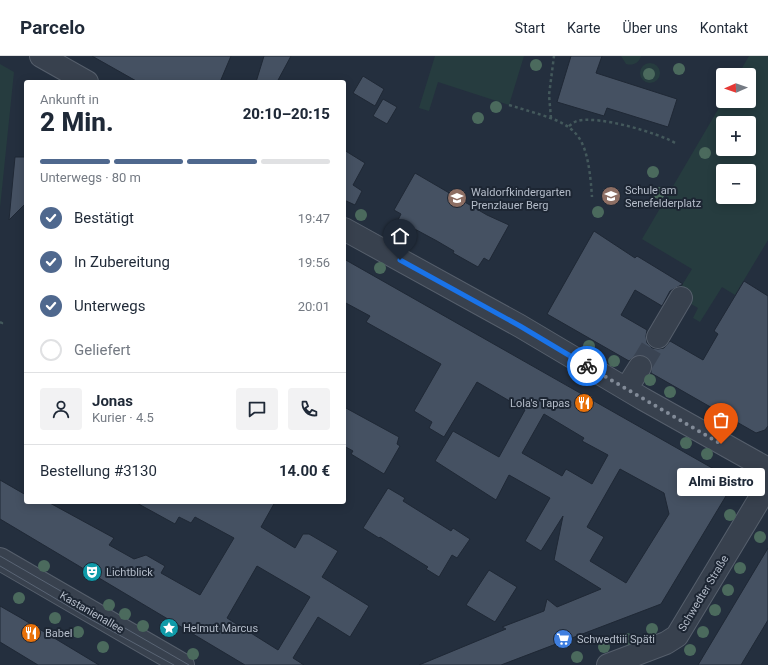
<!DOCTYPE html>
<html lang="de">
<meta charset="utf-8">
<style>
:root{--surface:#fff;--page:#f2f2f3;--text:#1f2937;--muted:#747a83;--line:#e0e1e3;--accent:#4f688e}
body{margin:0;font-family:Roboto,sans-serif;background:var(--page);color:var(--text);height:100vh;display:flex;flex-direction:column;font-size:15px;white-space:nowrap}
*{box-sizing:border-box;margin:0}
p{font-size:13px;color:var(--muted)}
.icon{flex:none;width:22px;height:22px;fill:none;stroke:currentColor;stroke-width:2;stroke-linecap:round;stroke-linejoin:round}
.map{position:relative;flex:1;overflow:hidden}
.details{position:absolute;left:24px;top:24px;width:322px;height:424px;display:flex;flex-direction:column;background:var(--surface);border-radius:4px;box-shadow:0 2px 10px #0003}
.details>*{flex:none}
.needle{width:26px;rotate:268deg}
.controls{position:absolute;left:716px;top:12px;display:grid;gap:8px}
.controls a{display:grid;place-items:center;width:40px;height:40px;border-radius:4px;background:var(--surface);box-shadow:0 2px 10px #0003;font-size:20px}
.pin{position:absolute;display:grid;place-items:center;width:34px;height:34px;color:#fff;margin:-41px -17px;border-radius:50% 50% 50% 0;rotate:-45deg;box-shadow:0 0 4px #0007}
.pin .icon{rotate:45deg}
.courier{position:absolute;display:grid;place-items:center;width:40px;height:40px;margin:-20px;border:3px solid #1a73e8;border-radius:50%;background:#fff;color:#222;box-shadow:0 1px 5px #0007}
.bubble{position:absolute;height:28px;border-radius:4px;background:var(--surface);box-shadow:0 2px 10px #0003;font-size:13px;font-weight:800;line-height:28px;text-align:center}
.summary em{font-style:normal;font-weight:800}
.summary div{display:flex;flex-direction:column-reverse}
.summary{display:flex;align-items:center;justify-content:space-between;height:68px;padding:0 16px}
h1{font-size:26px;font-weight:800;line-height:30px}
.bar{display:grid;grid-template-columns:repeat(4,1fr);gap:6px 4px;align-content:center;height:48px;padding:0 16px}
.bar i{height:5px;border-radius:3px;background:var(--line)}
.bar .current{background:var(--accent)}
.bar p{grid-column:span 4}
.line{display:flex;align-items:center;gap:10px;padding:0 16px;border-top:1px solid var(--line)}
.line div{flex:1}
.round{display:grid;place-items:center;flex:none;width:42px;height:42px;border-radius:4px;background:var(--page)}
ol{padding:0 16px;list-style:none}
li{display:flex;align-items:center;gap:12px;height:44px}
li p{margin-inline-start:auto}
li .icon{padding:4px;border-radius:50%;background:var(--accent);color:#fff;stroke-width:4}
li:last-child{color:var(--muted)}
li i{width:22px;height:22px;border:2px solid var(--line);border-radius:50%}
header{display:flex;align-items:center;gap:24px;box-sizing:border-box;height:56px;padding:0 20px;background:var(--surface);border-bottom:1px solid var(--line)}
header strong{font-size:19px}
nav{display:flex;gap:22px;margin-inline-start:auto;font-size:14px}
.map>svg:first-child{display:block}
</style>
<header>
<strong>Parcelo</strong>
<nav><a>Start</a><a>Karte</a><a>Über uns</a><a>Kontakt</a></nav>
</header>
<div class="map">
<svg width="768" height="609" viewBox="0 0 768 609">
<rect width="100%" height="100%" fill="#242f3e"/>
<path fill="#263c3f" fill-rule="evenodd" d="M 435,0 L 524,0 L 509,49 L 438,26 L 429,55 L 419,52 Z
M 621,0 L 641,0 C 639,7 633,10 626,8 Z
M 749,0 L 768,0 L 768,184 L 735,239 L 722,231 L 700,266 L 693,262 L 698,252 L 676,239 L 692,213 L 642,183 L 723,45 L 749,45 L 749,19 L 738,19 ZM 723,67 L 749,67 L 749,93 L 723,93 ZM 723,115 L 749,115 L 749,141 L 723,141 Z
M640 17a10 10 0 1 1 20 0a10 10 0 1 1-20 0Z
M 0,8 L 14,16 L 0,152 Z"/>
<path fill="#455162" stroke="#1f2835" fill-rule="evenodd" d="M 92,0 L 231,0 L 220,26 L 138,26 Z
M 264,0 L 291,0 L 277,26 L 256,26 Z
M 571,0 L 602,0 L 596,17 L 677,43 L 668,71 L 607,52 L 604,60 L 557,46 Z
M 363,20 L 384,33 L 375,50 L 353,37 Z
M 383,43 L 397,51 L 387,68 L 373,60 Z
M 344,94 L 365,107 L 353,129 L 362,135 L 355,149 L 344,144 Z
M 15,101 L 26,101 L 26,147 L 9,164 Z
M 415,117 L 487,159 L 509,169 L 489,205 L 484,202 L 478,211 L 453,197 L 454,195 L 437,185 L 398,164 L 401,158 L 394,154 Z
M 594,175 L 635,202 L 637,200 L 683,228 L 670,235 L 662,250 L 635,234 L 621,259 L 647,274 L 646,280 L 647,287 L 652,292 L 658,293 L 664,292 L 670,285 L 703,304 L 718,278 L 714,275 L 744,225 L 768,240 L 768,370 L 765,374 L 756,377 L 651,317 L 651,306 L 646,300 L 641,299 L 635,300 L 629,305 L 547,258 Z
M 344,203 L 735,425 L 661,548 L 501,609 L 419,609 L 506,573 L 502,571 L 544,555 L 547,543 L 557,551 L 601,533 L 554,504 L 563,460 L 541,495 L 525,485 L 550,442 L 509,419 L 496,444 L 435,405 L 453,375 L 499,401 L 525,354 L 477,326 L 444,381 L 429,372 L 432,366 L 414,355 L 441,308 L 366,266 L 370,260 L 344,246 ZM 544,358 L 584,382 L 582,385 L 608,399 L 592,428 L 566,413 L 562,420 L 522,397 ZM 620,413 L 664,437 L 669,458 L 626,527 L 590,505 L 604,481 L 587,471 Z
M 344,351 L 399,381 L 397,388 L 400,390 L 384,418 L 351,398 L 353,395 L 344,390 Z
M 0,424 L 26,439 L 26,446 L 48,446 L 114,482 L 109,489 L 134,503 L 146,499 L 165,510 L 161,517 L 200,539 L 234,482 L 195,461 L 191,467 L 179,461 L 175,468 L 135,446 L 275,446 L 261,471 L 295,492 L 303,478 L 309,478 L 338,495 L 322,521 L 369,550 L 350,581 L 318,561 L 293,602 L 304,609 L 245,609 L 0,463 ZM 257,510 L 310,541 L 278,594 L 227,562 Z
M 388,432 L 405,442 L 403,445 L 451,475 L 453,472 L 470,483 L 457,502 L 452,499 L 439,521 L 426,513 L 428,511 L 380,481 L 379,482 L 363,472 Z
M 768,492 L 768,564 L 741,609 L 698,609 Z
M 489,514 L 517,531 L 495,566 L 466,549 Z
M 0,550 L 21,562 L 99,609 L 38,609 L 0,586 Z"/>
<g fill="none" stroke-linecap="round" stroke-linejoin="round">
<path stroke="#3a4453" stroke-width="22" stroke-dasharray="22 11" stroke-linecap="butt" d="M 640,311 L 658,281"/>
<defs>
<path id="minor" d="M 41,0 L 87,26
M 344,173 L 520,270 L 643,343 L 768,413
M 658,281 L 681,242
M 626,333 L 640,311
M 0,503 L 183,609
M 608,609 L 666,587 L 677,580 L 768,429"/>
</defs>
<use href="#minor" stroke="#565f6c" stroke-width="24"/>
<path stroke="#44595c" stroke-width="2.5" stroke-dasharray="3 3" stroke-linecap="butt" d="M 509,49 C 574,69 587,67 592,141
M 551,62 L 549,39 L 554,0
M 569,70 C 572,68 574,66 577,65 C 598,59 659,77 677,88
M 0,266 L 2,267 L 0,269"/>
<use href="#minor" stroke="#38414e" stroke-width="22"/>
<path stroke="#5a6575" stroke-width="1" d="M 0,500 L 189,609
M 0,510 L 92,564 L 174,609"/>
</g>
<g fill="#4b6a5d">
<circle cx="536" cy="9" r="6"/>
<circle cx="679" cy="13" r="6"/>
<circle cx="649" cy="18" r="6"/>
<circle cx="496" cy="51" r="6"/>
<circle cx="478" cy="62" r="6"/>
<circle cx="705" cy="97" r="6"/>
<circle cx="653" cy="116" r="6"/>
<circle cx="659" cy="137" r="6"/>
<circle cx="598" cy="156" r="6"/>
<circle cx="361" cy="159" r="6"/>
<circle cx="380" cy="212" r="6"/>
<circle cx="589" cy="290" r="6"/>
<circle cx="614" cy="305" r="6"/>
<circle cx="650" cy="324" r="6"/>
<circle cx="670" cy="336" r="6"/>
<circle cx="686" cy="387" r="6"/>
<circle cx="707" cy="398" r="6"/>
<circle cx="730" cy="459" r="6"/>
<circle cx="760" cy="481" r="6"/>
<circle cx="44" cy="510" r="6"/>
<circle cx="740" cy="512" r="6"/>
<circle cx="728" cy="534" r="6"/>
<circle cx="19" cy="542" r="6"/>
<circle cx="109" cy="549" r="6"/>
<circle cx="715" cy="554" r="6"/>
<circle cx="125" cy="558" r="6"/>
<circle cx="55" cy="562" r="6"/>
<circle cx="143" cy="570" r="6"/>
<circle cx="652" cy="573" r="6"/>
<circle cx="78" cy="576" r="6"/>
<circle cx="703" cy="576" r="6"/>
<circle cx="627" cy="583" r="6"/>
<circle cx="103" cy="591" r="6"/>
<circle cx="604" cy="591" r="6"/>
<circle cx="690" cy="594" r="6"/>
<circle cx="193" cy="598" r="6"/>
<circle cx="577" cy="601" r="6"/>
</g>
<g fill="none" stroke-linecap="round" stroke-linejoin="round">
<path stroke="#828b98" stroke-width="4" stroke-dasharray="0 7.2" d="M 587,310 L 721,388"/>
<path stroke="#1a73e8" stroke-width="5" d="M 400,204 L 520,270 L 587,310"/>
</g>
<defs>
<symbol id="school-disc" viewBox="-11 -11 22 22"><circle r="9.5" fill="#8d6e63" stroke="#1d2633"/><path d="M0-5L7-2L0 1L-7-2ZM-4 1L0 2.5L4 1V4Q0 6-4 4Z" fill="#fff"/></symbol>
<symbol id="restaurant-disc" viewBox="-11 -11 22 22"><circle r="9.5" fill="#e8710a" stroke="#1d2633"/><path d="M-5-6h1v4h1v-4h1v4h1v-4h1v5L-1.5 .5V6h-2V.5L-5-1ZM5-6V6H3V1.5H1.5Q1.5-4 5-6Z" fill="#fff"/></symbol>
<symbol id="theatre-disc" viewBox="-11 -11 22 22"><circle r="9.5" fill="#0f9aa8" stroke="#1d2633"/><path d="M-5-5.5Q0-4 5-5.5V0Q5 5 0 6Q-5 5-5 0ZM-3.3-2.5H-1v1.5H-3.3ZM1-2.5H3.3v1.5H1ZM-2.8 1Q0 5.5 2.8 1Z" fill="#fff"/></symbol>
<symbol id="sight-disc" viewBox="-11 -11 22 22"><circle r="9.5" fill="#0f9aa8" stroke="#1d2633"/><path d="M0-6L1.8-2.2L6-1.7L2.9 1.2L3.7 5.4L0 3.3L-3.7 5.4L-2.9 1.2L-6-1.7L-1.8-2.2Z" fill="#fff"/></symbol>
<symbol id="supermarket-disc" viewBox="-11 -11 22 22"><circle r="9.5" fill="#3f7fe0" stroke="#1d2633"/><path d="M-6-5.5h2.5l.6 2H6L4.5 2H-2.5L-4.4-4H-6ZM-1.5 3.2a1.3 1.3 0 1 0 .1 0ZM3 3.2a1.3 1.3 0 1 0 .1 0Z" fill="#fff"/></symbol>
</defs>
<g fill-rule="evenodd">
<use href="#school-disc" x="600" y="129" width="22" height="22"/>
<use href="#school-disc" x="446" y="131" width="22" height="22"/>
<use href="#restaurant-disc" x="573" y="336" width="22" height="22"/>
<use href="#theatre-disc" x="81" y="505" width="22" height="22"/>
<use href="#sight-disc" x="158" y="561" width="22" height="22"/>
<use href="#restaurant-disc" x="20" y="566" width="22" height="22"/>
<use href="#supermarket-disc" x="552" y="572" width="22" height="22"/>
</g>
<g text-anchor="middle" stroke-width="4" stroke-linejoin="round" paint-order="stroke">
<g font-size="11" fill="#b4bcc9" stroke="#1d2633" text-anchor="start">
<text x="625" y="138">Schule am<tspan x="625" dy="13">Senefelderplatz</tspan></text>
<text x="471" y="140">Waldorfkindergarten<tspan x="471" dy="13">Prenzlauer Berg</tspan></text>
<text x="570" y="351" text-anchor="end">Lola's Tapas</text>
<text x="106" y="520">Lichtblick</text>
<text x="183" y="576">Helmut Marcus</text>
<text x="45" y="581">Babel</text>
<text x="577" y="587">Schwedtiii Späti</text>
</g>
<g font-size="11" fill="#b4bcc9" stroke="#1d2633">
<text transform="translate(703 537) rotate(-59)" y="4">Schwedter Straße</text>
<text transform="translate(92 556) rotate(30)" y="4">Kastanienallee</text>
</g>
</g>
</svg>
<div class="controls">
<a><svg class="needle" viewBox="-14 -14 28 28"><path d="M0-13l5 13h-10z" fill="#e53935"/><path d="M0 13l5-13h-10z" fill="#747a83"/></svg></a>
<a>+</a>
<a>−</a>
</div>
<div class="pin" style="left:721px;top:388px;background:#ea580c"><svg class="icon" aria-label="bag" viewBox="0 0 24 24"><path d="M5 8h14l-1 12H6zM9 8a3 3 0 0 1 6 0"/></svg></div>
<div class="pin" style="left:400px;top:204px;background:#1f2937"><svg class="icon" aria-label="home" viewBox="0 0 24 24"><path d="M3 11l9-7 9 7M6 9v11h12V9"/></svg></div>
<div class="courier" style="left:587px;top:310px"><svg class="icon" aria-label="bike" viewBox="0 0 24 24"><circle cx="6" cy="16" r="4"/><circle cx="18" cy="16" r="4"/><path d="M6 16l4-8h5l3 8M10 8l3 8H6M13 5h3"/></svg></div>
<div class="bubble" style="left:677px;top:412px;width:88px">Almi Bistro</div>
<section class="details">
<div class="summary"><div><h1>2 Min.</h1><p>Ankunft in</p></div><em>20:10–20:15</em></div>
<div class="bar"><i class="current"></i><i class="current"></i><i class="current"></i><i></i><p>Unterwegs · 80 m</p></div>
<ol>
<li><svg class="icon" aria-label="check" viewBox="0 0 24 24"><path d="M5 12l5 5 9-10"/></svg>Bestätigt<p>19:47</p></li>
<li><svg class="icon" aria-label="check" viewBox="0 0 24 24"><path d="M5 12l5 5 9-10"/></svg>In Zubereitung<p>19:56</p></li>
<li><svg class="icon" aria-label="check" viewBox="0 0 24 24"><path d="M5 12l5 5 9-10"/></svg>Unterwegs<p>20:01</p></li>
<li><i></i>Geliefert</li>
</ol>
<div class="line" style="height:72px"><a class="round"><svg class="icon" aria-label="person" viewBox="0 0 24 24"><circle cx="12" cy="8" r="4"/><path d="M4 21q1-7 8-7t8 7"/></svg></a><div><b>Jonas</b><p>Kurier · 4.5</p></div><a class="round"><svg class="icon" aria-label="chat" viewBox="0 0 24 24"><path d="M4 5h16v11H9l-5 4z"/></svg></a><a class="round"><svg class="icon" aria-label="phone" viewBox="0 0 24 24"><path d="M5 4h4l2 5-3 2q2 4 5 5l2-3 5 2v4C11 20 4 13 5 4z"/></svg></a></div>
<div class="line" style="height:52px"><div>Bestellung #3130</div><b>14.00 €</b></div>
</section>
</div>
